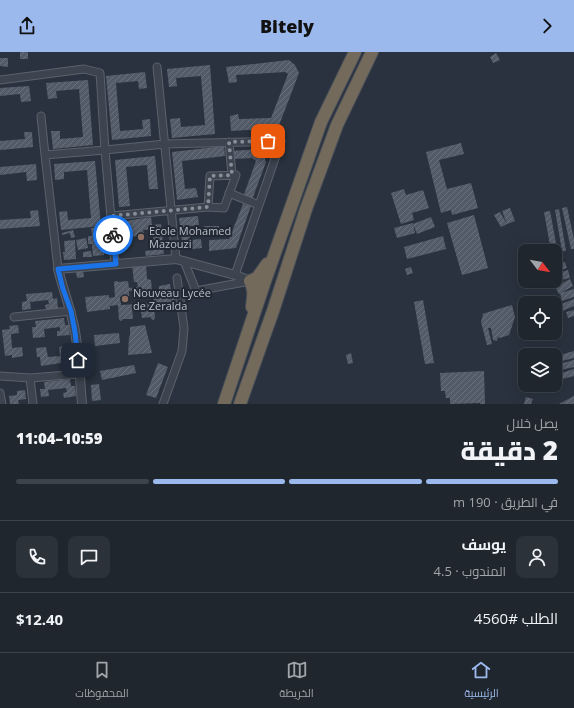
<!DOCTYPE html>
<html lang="ar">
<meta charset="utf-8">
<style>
:root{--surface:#1f262e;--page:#2c323a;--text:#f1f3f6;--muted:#a1a5aa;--line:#3c434a;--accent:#9bb9ed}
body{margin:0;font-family:"Open Sans",Cairo,sans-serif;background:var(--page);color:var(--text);direction:rtl;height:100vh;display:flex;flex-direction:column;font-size:15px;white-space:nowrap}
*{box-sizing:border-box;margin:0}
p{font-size:13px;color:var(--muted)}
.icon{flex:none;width:22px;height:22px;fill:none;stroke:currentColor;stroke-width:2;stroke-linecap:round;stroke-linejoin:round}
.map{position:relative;height:352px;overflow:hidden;direction:ltr}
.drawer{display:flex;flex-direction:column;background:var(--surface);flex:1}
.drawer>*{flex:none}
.needle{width:26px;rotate:121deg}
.controls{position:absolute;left:518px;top:192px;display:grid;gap:8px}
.controls a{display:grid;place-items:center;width:44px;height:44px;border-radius:8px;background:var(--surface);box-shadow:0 4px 16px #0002,0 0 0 1px var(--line);font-size:20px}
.pin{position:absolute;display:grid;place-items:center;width:34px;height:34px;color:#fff;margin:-17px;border-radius:8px;box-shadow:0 2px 6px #0006}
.courier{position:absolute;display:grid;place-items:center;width:40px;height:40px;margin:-20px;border:3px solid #1a73e8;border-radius:50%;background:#fff;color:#222;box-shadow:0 1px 5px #0007}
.summary em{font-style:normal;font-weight:800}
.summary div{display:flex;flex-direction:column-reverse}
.summary{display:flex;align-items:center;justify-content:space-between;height:68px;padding:0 16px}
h1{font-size:26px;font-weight:800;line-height:30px}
.bar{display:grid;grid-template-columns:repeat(4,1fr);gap:6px 4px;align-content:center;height:48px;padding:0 16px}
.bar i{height:5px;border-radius:3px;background:var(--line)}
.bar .on{background:var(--accent)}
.bar p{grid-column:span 4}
.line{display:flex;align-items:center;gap:10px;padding:0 16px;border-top:1px solid var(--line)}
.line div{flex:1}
.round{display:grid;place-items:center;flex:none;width:42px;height:42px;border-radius:8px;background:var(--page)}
header{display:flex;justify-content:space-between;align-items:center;height:52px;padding:0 16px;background:var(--accent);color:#111;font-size:18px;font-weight:800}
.tabs{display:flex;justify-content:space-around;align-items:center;height:56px;border-top:1px solid var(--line);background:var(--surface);font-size:11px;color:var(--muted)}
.tabs a{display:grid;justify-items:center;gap:2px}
.tabs .on{color:var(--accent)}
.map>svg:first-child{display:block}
</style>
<header><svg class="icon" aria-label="forward" viewBox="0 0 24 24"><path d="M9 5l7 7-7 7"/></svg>Bitely<svg class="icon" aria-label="share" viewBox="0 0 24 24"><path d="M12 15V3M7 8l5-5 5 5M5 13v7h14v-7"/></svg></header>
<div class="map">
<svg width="574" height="352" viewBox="0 0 574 352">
<defs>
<pattern id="building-hatch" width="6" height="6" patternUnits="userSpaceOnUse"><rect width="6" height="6" fill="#535b69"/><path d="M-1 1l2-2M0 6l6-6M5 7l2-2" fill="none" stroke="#6a717d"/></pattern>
</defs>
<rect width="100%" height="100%" fill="#29323e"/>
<path fill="url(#building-hatch)" d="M 20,0 L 28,0 L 28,7 L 20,7 Z
M 496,1 L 500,8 L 493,11 L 490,5 Z
M 0,6 L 8,6 L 8,15 L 0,14 Z
M 289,8 L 295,13 L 299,21 L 278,76 L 231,79 L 230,64 L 238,62 L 239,67 L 271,66 L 288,22 L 285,20 L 236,23 L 237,30 L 229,31 L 226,15 Z
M 210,13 L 215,82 L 172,86 L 170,67 L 180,66 L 181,75 L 205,73 L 201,24 L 176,26 L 177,34 L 169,35 L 167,17 Z
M 145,20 L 147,36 L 139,37 L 138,29 L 116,31 L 120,79 L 143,77 L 142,68 L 150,67 L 151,84 L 112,88 L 106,24 Z
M 88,28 L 93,93 L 53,97 L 51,79 L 60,79 L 60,87 L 83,85 L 79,37 L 56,39 L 57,46 L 48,47 L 46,31 Z
M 29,34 L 31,49 L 21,50 L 20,42 L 0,44 L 0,36 Z
M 24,80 L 32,80 L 33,95 L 0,98 L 0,89 L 25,87 Z
M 461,91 L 464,102 L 439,108 L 447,137 L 471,131 L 478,156 L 452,163 L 451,158 L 441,161 L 426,100 Z
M 224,94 L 225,104 L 182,109 L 185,137 L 196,136 L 198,145 L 177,148 L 172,100 Z
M 259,97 L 263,100 L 266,110 L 252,148 L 243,145 L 256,109 L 252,106 L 232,107 L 232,99 Z
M 155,104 L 158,137 L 149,137 L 147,113 L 126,115 L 130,154 L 119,155 L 115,108 Z
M 95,109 L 101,174 L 61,178 L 59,160 L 67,159 L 68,168 L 91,166 L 87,118 L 64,120 L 64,127 L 55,128 L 54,112 Z
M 36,112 L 37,128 L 27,129 L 26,120 L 0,123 L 0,115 Z
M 404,137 L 406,143 L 423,138 L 429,156 L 412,161 L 414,168 L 401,172 L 391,141 Z
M 243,152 L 251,154 L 236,196 L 209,199 L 209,188 L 229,187 Z
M 567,155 L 574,187 L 574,197 L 571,197 L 562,156 Z
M 510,156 L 515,169 L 507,172 L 502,159 Z
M 559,157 L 566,199 L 562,199 L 555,158 Z
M 38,158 L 40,174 L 0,177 L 0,168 L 31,166 L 30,159 Z
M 550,159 L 558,202 L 555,203 L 555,199 L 551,199 L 544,160 Z
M 500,160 L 507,172 L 501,175 L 494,163 Z
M 474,163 L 488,216 L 462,223 L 447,171 Z
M 198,164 L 199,173 L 189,174 L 190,188 L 201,187 L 202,196 L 183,198 L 179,166 Z
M 151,165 L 152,173 L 161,172 L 164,202 L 146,204 L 145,199 L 155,198 L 152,177 L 143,178 L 144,183 L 123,186 L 122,178 L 127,178 L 126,169 Z
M 431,165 L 435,175 L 417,182 L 413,172 Z
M 413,171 L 415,181 L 397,186 L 394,176 Z
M 204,174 L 219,174 L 219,183 L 203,183 Z
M 103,175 L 104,203 L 93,204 L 92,192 L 88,192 L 88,184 L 92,184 L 91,176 Z
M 73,178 L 75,185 L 71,186 L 70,181 L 62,183 L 62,181 Z
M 443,184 L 446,197 L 407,207 L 404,195 Z
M 86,186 L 88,196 L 78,198 L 76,188 Z
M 75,188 L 76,207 L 64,208 L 63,200 L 65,200 L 64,189 Z
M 91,199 L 92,205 L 83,205 L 83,200 Z
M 565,210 L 567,216 L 555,220 L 555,213 Z
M 146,212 L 147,227 L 151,228 L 152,239 L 159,238 L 159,234 L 170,232 L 171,238 L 174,238 L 175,251 L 172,251 L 173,256 L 161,258 L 161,253 L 154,254 L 155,264 L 154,268 L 151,267 L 151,265 L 142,266 L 140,252 L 154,251 L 153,242 L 139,243 L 138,238 L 129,239 L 129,244 L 120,245 L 121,253 L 139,252 L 139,255 L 132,256 L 133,267 L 123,267 L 121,269 L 119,268 L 118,253 L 110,254 L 110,257 L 87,260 L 85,245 L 109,243 L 109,246 L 115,245 L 114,231 L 115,229 L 117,229 L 118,230 L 128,229 L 129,236 L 138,235 L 137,230 L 134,230 L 132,213 Z
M 411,215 L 413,221 L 407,223 L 405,217 Z
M 568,218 L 570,226 L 561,228 L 559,221 Z
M 83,219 L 84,225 L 77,226 L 76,220 Z
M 570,227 L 573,234 L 559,242 L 555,235 Z
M 574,237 L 574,245 L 562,249 L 560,241 Z
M 52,240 L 53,247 L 57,246 L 58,257 L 46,258 L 45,253 L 49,252 L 48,248 L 30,250 L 31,257 L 22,258 L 22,250 L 27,249 L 26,242 Z
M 574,247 L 574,254 L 562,259 L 559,253 Z
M 423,248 L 434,311 L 425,312 L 414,250 Z
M 512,253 L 515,265 L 509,283 L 500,286 L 498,285 L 497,289 L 493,288 L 491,276 L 488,276 L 492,292 L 487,293 L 481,270 L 483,263 L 482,262 Z
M 574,258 L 574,264 L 568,266 L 566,260 Z
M 64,266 L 65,273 L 69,273 L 70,283 L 57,284 L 57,279 L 60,279 L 60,275 L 44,277 L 45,285 L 33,286 L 32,275 L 36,275 L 35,269 Z
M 18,273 L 19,281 L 11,282 L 12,296 L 22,295 L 23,304 L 12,306 L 12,303 L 5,304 L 2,278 L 10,277 L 9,274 Z
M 145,273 L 152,301 L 128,303 L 129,285 L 130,284 L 130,275 Z
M 119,281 L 120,291 L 95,294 L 94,283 Z
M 70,293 L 71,303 L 67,304 L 68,310 L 41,314 L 40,305 L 37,305 L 36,296 L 46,295 L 48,305 L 60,304 L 59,295 Z
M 574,299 L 574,306 L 562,309 L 560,303 Z
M 351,301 L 353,311 L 348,312 L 346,303 Z
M 574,308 L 574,315 L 556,319 L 555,313 Z
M 158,311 L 168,315 L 156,346 L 146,343 Z
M 134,313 L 136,321 L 102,328 L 100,319 Z
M 574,317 L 574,324 L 555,329 L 555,323 Z
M 484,319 L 485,352 L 480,352 L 480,351 L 450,352 L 450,346 L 446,346 L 445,339 L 441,339 L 440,321 Z
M 70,327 L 71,334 L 75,334 L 76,344 L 64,346 L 63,341 L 67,340 L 66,336 L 48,338 L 49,344 L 41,345 L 40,337 L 45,337 L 44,330 Z
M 99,332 L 101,348 L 92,349 L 91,333 Z
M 25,338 L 26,347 L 18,348 L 19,352 L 10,352 L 9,344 L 17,343 L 17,339 Z
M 574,344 L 574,351 L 573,352 L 559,352 Z
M 526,345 L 533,347 L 531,352 L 524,352 Z"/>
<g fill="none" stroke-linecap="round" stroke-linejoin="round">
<defs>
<path id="minor" d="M 157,15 L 176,207
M 0,28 L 84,17 L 100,21 L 105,98 L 115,212
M 41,64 L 45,103
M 229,90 L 232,123
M 236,123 L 224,156 L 208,155 L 210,124 Z
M 229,141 L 259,153
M 111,164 L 208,155
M 184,209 L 196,239 L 250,229
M 58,217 L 45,103 L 105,98 L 165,92 L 281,89 L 235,223
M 14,265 L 71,259
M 0,324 L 30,326 L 80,322
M 30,326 L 33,352
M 0,341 L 2,352
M 163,352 L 182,299 L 183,288 L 184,276 L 177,226"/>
<path id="tertiary" d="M 82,352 C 80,328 79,303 75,279 C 71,258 63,237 58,217 L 176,207 L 235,223 L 250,229"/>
<path id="motorway" d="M 252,255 C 253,245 255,238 250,229 L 257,226 L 267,212
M 224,352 L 265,229 L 321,70 L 355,0
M 240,352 L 273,259 L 306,157 L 337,73 L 372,0"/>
</defs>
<use href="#minor" stroke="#5b626c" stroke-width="9"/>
<use href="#tertiary" stroke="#5b626c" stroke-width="10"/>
<use href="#motorway" stroke="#484f59" stroke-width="14"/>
<use href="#minor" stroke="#3d444f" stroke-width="7"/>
<use href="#tertiary" stroke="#3d444f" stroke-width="8"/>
<use href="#motorway" stroke="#746a5b" stroke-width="12"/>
</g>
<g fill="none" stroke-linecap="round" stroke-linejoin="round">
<path stroke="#878e98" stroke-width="4" stroke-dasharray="0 7.2" d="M 113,183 L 111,164 L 208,155 L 210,124 L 232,123 L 229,90 L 268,89"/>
<path stroke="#1a73e8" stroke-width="5" d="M 78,308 L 75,280 L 71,259 L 63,237 L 58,217 L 116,212 L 113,183"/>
</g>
<g fill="#8d6e63" stroke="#222934" stroke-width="1.5">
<circle cx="141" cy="185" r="4"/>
<circle cx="125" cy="247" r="4"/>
</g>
<g text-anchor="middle" stroke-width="4" stroke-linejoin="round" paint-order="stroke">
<g font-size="11" fill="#b9bfc9" stroke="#222934" text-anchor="start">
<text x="149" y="183">Ecole Mohamed<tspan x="149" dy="13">Mazouzi</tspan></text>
<text x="133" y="245">Nouveau Lycée<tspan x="133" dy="13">de Zeralda</tspan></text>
</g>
</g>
</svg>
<div class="controls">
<a><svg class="needle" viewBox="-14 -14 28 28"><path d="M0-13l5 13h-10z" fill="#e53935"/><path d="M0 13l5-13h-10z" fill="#a1a5aa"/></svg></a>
<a><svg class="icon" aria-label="locate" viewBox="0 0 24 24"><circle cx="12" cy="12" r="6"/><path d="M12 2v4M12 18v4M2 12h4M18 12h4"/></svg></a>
<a><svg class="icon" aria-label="layers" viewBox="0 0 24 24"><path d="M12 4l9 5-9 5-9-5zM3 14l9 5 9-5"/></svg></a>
</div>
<div class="pin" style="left:268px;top:89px;background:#ea580c"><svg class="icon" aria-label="bag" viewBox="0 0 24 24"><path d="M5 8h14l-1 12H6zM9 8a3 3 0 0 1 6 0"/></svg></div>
<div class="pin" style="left:78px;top:308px;background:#1f2937"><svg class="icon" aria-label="home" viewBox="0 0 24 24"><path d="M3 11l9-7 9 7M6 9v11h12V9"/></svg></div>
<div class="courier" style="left:113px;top:183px"><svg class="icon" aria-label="bike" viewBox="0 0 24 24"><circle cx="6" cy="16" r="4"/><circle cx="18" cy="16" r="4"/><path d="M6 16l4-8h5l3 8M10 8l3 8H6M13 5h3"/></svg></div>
</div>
<section class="drawer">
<div class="summary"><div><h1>2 دقيقة</h1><p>يصل خلال</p></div><em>10:59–11:04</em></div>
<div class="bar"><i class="on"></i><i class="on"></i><i class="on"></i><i></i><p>في الطريق · 190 m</p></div>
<div class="line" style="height:72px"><a class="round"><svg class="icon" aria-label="person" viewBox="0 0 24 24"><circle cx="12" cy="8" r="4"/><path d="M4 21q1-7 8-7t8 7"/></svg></a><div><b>يوسف</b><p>المندوب · 4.5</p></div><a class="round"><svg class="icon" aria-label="chat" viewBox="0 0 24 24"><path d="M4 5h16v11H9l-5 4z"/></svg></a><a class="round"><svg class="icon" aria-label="phone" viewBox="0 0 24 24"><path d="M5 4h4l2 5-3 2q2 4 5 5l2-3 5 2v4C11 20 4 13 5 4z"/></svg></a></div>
<div class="line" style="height:52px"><div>الطلب #4560</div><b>$12.40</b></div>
</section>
<nav class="tabs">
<a class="on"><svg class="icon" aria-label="home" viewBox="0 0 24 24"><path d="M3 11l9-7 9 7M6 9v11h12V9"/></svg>الرئيسية</a>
<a><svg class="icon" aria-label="map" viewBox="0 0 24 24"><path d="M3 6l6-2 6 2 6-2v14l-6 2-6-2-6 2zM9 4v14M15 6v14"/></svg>الخريطة</a>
<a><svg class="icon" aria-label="saved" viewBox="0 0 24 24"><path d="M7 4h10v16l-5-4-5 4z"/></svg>المحفوظات</a>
</nav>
